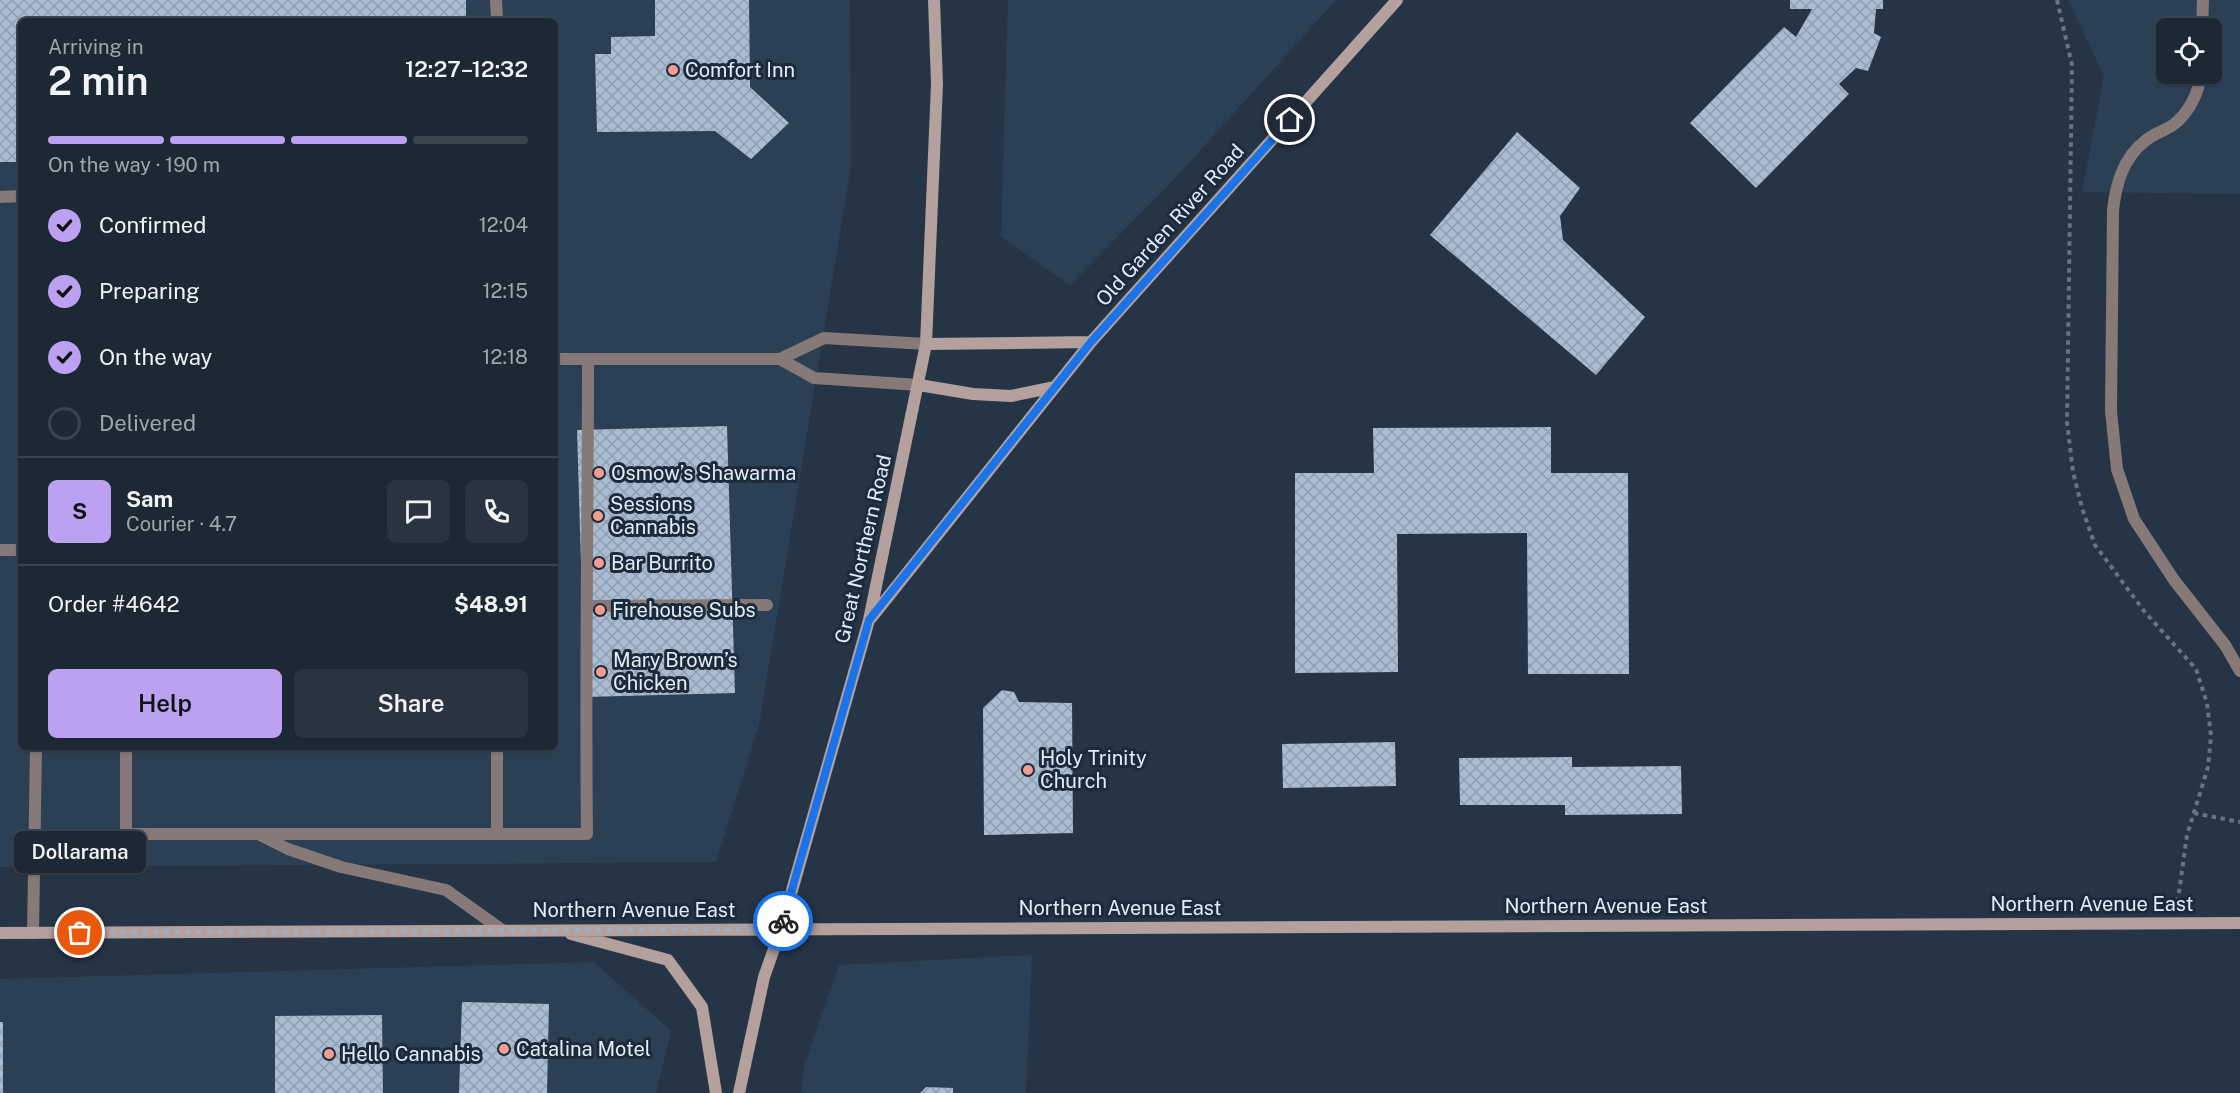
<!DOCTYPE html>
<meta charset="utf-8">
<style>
:root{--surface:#1c2834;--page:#293440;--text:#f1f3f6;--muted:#a0a6ac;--line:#3a444f;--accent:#bca0f2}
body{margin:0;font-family:"Public Sans",sans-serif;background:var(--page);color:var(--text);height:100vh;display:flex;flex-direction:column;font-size:22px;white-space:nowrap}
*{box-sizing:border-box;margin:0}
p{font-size:20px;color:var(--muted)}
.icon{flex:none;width:33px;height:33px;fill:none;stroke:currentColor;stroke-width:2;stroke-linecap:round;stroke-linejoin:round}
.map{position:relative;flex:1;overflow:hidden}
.panel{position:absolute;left:18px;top:18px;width:540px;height:732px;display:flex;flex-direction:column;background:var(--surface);border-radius:9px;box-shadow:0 2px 4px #0004,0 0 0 2px var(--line)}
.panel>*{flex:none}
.buttons{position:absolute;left:2156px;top:18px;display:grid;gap:12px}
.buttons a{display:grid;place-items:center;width:66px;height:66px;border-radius:9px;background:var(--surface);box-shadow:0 2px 4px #0004,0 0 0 2px var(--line);font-size:30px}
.pin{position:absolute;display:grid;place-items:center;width:51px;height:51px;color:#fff;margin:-26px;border:3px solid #fff;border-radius:50%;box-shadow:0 2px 6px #0007}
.courier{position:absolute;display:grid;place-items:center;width:60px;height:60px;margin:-30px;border:4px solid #1a73e8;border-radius:50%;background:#fff;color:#222;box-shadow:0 2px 8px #0007}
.bubble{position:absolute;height:42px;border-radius:9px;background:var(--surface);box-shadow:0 2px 4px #0004,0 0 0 2px var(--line);font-size:20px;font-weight:600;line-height:42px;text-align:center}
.summary em{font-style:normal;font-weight:600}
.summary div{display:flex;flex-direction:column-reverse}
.summary{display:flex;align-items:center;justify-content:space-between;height:102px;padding:0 30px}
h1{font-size:39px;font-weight:600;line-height:45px}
.bar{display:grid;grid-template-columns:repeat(4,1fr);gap:9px 6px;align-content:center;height:72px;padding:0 30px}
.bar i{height:8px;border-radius:4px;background:var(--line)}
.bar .on{background:var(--accent)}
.bar p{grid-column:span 4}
.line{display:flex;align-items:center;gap:15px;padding:0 30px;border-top:2px solid var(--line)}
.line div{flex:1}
.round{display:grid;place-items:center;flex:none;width:63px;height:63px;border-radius:9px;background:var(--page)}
ol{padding:0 30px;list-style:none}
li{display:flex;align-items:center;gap:18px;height:66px}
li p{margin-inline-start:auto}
li .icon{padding:6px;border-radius:50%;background:var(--accent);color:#111;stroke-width:4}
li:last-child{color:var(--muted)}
li i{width:33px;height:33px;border:3px solid var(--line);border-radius:50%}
.cta{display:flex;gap:12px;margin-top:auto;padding:12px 30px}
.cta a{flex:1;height:69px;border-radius:9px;background:var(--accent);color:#111;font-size:24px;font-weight:600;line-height:69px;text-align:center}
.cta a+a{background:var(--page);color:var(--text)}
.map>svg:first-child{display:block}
</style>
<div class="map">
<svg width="2240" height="1093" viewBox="0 0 2240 1093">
<defs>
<pattern id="building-cross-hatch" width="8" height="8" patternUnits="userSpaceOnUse" patternTransform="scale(1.5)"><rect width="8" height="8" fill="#aabcd1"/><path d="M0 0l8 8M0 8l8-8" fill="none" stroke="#909faf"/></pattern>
</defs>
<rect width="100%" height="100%" fill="#263546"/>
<path fill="#2c4055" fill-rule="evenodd" d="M 0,0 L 850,0 L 851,166 L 759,725 L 716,862 L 0,867 ZM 21,21 L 555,21 L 555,747 L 21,747 Z
M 1008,0 L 1336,0 L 1167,187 L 1070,285 L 1001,237 Z
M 2068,0 L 2240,0 L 2240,194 L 2082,192 L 2104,76 ZM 2166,28 L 2211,28 L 2211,74 L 2166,74 Z
M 1032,955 L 1026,1093 L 801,1093 L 805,1063 L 839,965 Z
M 594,962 L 671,1031 L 656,1093 L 0,1093 L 0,979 Z"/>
<path fill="url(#building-cross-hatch)" d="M 0,0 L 466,0 L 466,21 L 21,21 L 21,162 L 0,162 Z
M 655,0 L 749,0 L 750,87 L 789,123 L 751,159 L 715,131 L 597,132 L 595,54 L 611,54 L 611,37 L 655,36 Z
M 1790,0 L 1883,0 L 1883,9 L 1876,9 L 1874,33 L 1881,37 L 1868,71 L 1856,68 L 1839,84 L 1849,94 L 1756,188 L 1690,123 L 1784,27 L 1796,37 L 1812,9 L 1790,9 Z
M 1517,132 L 1580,188 L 1560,216 L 1563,240 L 1645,317 L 1596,375 L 1430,235 Z
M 727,426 L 735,693 L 585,697 L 577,430 Z
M 1551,427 L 1551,473 L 1628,473 L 1629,674 L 1528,674 L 1527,533 L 1397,534 L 1398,672 L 1295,673 L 1295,473 L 1374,473 L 1373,428 Z
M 1002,690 L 1014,692 L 1019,702 L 1072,703 L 1073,833 L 984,835 L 983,708 Z
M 1395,742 L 1396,786 L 1283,788 L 1282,744 Z
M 1572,757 L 1572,767 L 1681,766 L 1682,814 L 1565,815 L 1565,805 L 1460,805 L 1459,758 Z
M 462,1002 L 549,1004 L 547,1093 L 459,1093 Z
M 382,1015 L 383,1093 L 275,1093 L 275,1016 Z
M 0,1022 L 3,1022 L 3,1093 L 0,1093 Z
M 926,1087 L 953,1088 L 953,1093 L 920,1093 Z"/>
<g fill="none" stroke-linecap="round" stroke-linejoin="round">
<path stroke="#677483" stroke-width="4" stroke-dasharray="4.5 4.5" stroke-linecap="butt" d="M 2057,0 L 2072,65 L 2067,422 L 2073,472 L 2082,508 L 2095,545 L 2144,611 L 2196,669 L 2207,703 L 2211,736 L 2208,767 L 2187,835 L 2178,899
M 2194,813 L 2240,822"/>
<path stroke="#867977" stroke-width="12" d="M 496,0 L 497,21
M 2202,28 L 2203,0
M 2200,74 C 2200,92 2188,114 2173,125 C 2164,131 2153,134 2145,141 C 2123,158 2116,184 2113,210 L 2111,411 L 2117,469 L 2134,519 L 2174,580 L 2225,645 L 2240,671
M 0,197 L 21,196
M 555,359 L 780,359 L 824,338 L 926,344
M 780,359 L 814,378 L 919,385
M 0,550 L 21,550
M 588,606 L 767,605
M 126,747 L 126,834 L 497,834 L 497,747
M 497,834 L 587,834 C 585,676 588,517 588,359
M 260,835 L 288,849 L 341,867 L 446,890 L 502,930
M 33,933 L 36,747"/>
<path stroke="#b4a09d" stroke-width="12" d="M 926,344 L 1091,342
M 919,385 L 973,394 L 1011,396 L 1055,387
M 872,617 L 1091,342 L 1397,0
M 0,933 L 2240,923
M 571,934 L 668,960 L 702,1007 L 716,1093
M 739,1093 L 764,977 L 781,929 L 869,620 L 926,344 L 937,84 L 934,0"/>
</g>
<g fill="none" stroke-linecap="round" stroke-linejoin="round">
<path stroke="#a1adba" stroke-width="6" stroke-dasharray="0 10.8" d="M 80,933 L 781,929 L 783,921"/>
<path stroke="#1a73e8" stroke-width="8" d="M 783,921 L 869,620 L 1091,342 L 1290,120"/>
</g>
<g fill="#f59c92" stroke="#1c2b3b" stroke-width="2">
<circle cx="673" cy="70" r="6"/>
<circle cx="599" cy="473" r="6"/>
<circle cx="598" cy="516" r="6"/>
<circle cx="599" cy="563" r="6"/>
<circle cx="600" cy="610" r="6"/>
<circle cx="601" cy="672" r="6"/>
<circle cx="1028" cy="770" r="6"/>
<circle cx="504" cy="1049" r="6"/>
<circle cx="329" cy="1054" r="6"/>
</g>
<g text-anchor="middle" stroke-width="6" stroke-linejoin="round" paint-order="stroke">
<g font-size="20" fill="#e3edf8" stroke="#1c2b3b" text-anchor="start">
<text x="685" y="77">Comfort Inn</text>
<text x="611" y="480">Osmow’s Shawarma</text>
<text x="610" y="511">Sessions<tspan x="610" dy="23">Cannabis</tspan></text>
<text x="611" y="570">Bar Burrito</text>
<text x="612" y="617">Firehouse Subs</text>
<text x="613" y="667">Mary Brown’s<tspan x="613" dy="23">Chicken</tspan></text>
<text x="1040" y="765">Holy Trinity<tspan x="1040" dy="23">Church</tspan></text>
<text x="516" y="1056">Catalina Motel</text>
<text x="341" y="1061">Hello Cannabis</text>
</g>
<g font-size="20" fill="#e3edf8" stroke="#1c2b3b">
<text transform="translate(1170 225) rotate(-48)" y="7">Old Garden River Road</text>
<text transform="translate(863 549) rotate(-77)" y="7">Great Northern Road</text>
<text x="2092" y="911">Northern Avenue East</text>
<text x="1606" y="913">Northern Avenue East</text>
<text x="1120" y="915">Northern Avenue East</text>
<text x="634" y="917">Northern Avenue East</text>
</g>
</g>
</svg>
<div class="buttons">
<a><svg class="icon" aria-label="locate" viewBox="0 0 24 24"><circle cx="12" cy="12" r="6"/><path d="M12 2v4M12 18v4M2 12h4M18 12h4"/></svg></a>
</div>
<div class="pin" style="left:80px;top:933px;background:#ea580c"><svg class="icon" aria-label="bag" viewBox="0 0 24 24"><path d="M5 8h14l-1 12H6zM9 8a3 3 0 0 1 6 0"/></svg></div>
<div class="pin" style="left:1290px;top:120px;background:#1f2937"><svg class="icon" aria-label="home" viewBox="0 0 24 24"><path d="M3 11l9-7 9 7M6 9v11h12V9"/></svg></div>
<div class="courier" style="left:783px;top:921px"><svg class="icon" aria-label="bike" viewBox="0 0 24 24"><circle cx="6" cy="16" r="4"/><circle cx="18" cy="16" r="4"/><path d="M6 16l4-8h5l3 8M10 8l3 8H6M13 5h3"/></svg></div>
<div class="bubble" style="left:14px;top:831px;width:132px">Dollarama</div>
<section class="panel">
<div class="summary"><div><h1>2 min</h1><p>Arriving in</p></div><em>12:27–12:32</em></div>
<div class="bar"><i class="on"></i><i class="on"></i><i class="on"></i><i></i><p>On the way · 190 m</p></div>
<ol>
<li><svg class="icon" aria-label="check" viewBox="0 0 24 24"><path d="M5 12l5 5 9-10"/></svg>Confirmed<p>12:04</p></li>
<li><svg class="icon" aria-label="check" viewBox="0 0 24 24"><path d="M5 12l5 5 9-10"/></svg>Preparing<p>12:15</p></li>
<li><svg class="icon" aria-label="check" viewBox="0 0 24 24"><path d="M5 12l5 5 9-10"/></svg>On the way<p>12:18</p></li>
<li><i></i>Delivered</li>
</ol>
<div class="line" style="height:108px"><b class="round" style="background:var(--accent);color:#111">S</b><div><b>Sam</b><p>Courier · 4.7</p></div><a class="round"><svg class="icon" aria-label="chat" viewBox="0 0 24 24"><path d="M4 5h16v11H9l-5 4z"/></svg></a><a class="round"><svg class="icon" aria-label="phone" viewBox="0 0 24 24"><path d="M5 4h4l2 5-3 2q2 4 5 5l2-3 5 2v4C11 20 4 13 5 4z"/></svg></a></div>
<div class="line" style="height:78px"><div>Order #4642</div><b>$48.91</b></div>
<div class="cta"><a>Help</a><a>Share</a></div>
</section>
</div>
